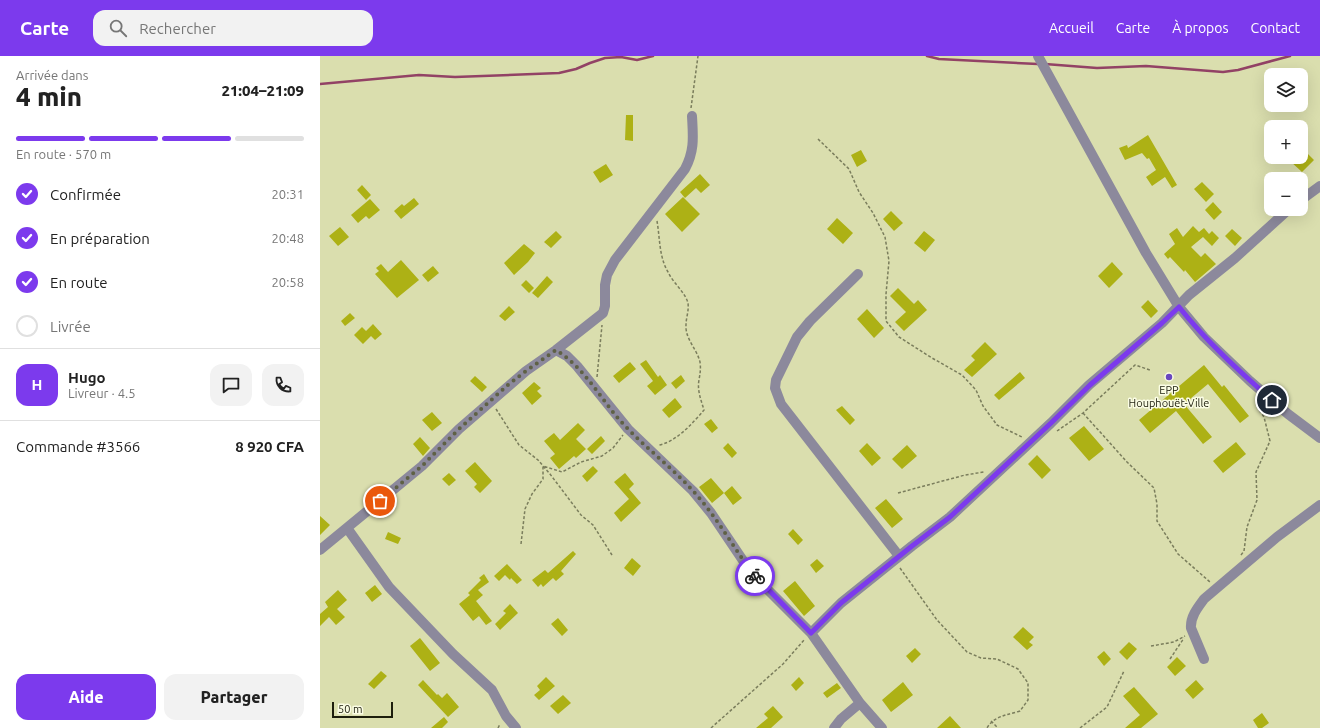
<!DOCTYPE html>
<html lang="fr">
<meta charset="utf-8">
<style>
:root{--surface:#fff;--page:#f2f2f2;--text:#222;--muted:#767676;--line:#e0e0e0;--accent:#7c3aed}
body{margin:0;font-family:Ubuntu,sans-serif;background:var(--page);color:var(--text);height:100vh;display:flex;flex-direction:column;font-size:15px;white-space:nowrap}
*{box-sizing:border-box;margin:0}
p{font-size:13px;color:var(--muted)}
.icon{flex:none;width:22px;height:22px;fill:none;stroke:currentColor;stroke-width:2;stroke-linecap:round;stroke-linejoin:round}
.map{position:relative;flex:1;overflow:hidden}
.panel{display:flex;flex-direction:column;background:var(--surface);width:320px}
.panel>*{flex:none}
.fabs{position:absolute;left:944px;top:12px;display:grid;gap:8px}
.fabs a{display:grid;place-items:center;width:44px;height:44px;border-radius:8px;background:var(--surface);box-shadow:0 4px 16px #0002;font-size:20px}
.scale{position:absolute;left:12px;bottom:10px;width:61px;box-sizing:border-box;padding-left:4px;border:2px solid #1d1e0c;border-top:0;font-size:11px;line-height:14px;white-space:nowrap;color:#1d1e0c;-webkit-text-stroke:3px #fbfde5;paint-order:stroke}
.pin{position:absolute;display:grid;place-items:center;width:34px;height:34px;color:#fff;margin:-17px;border:2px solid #fff;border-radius:50%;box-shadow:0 1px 4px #0007}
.courier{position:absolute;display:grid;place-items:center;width:40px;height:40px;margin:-20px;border:3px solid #7c3aed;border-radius:50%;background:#fff;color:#222;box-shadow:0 1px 5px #0007}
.overview em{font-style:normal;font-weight:800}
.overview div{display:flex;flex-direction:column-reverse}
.overview{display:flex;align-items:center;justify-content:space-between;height:68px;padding:0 16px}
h1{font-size:26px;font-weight:800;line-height:30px}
.bar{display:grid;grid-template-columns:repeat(4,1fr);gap:6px 4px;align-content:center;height:48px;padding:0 16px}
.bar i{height:5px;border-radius:3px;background:var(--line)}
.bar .selected{background:var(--accent)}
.bar p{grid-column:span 4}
.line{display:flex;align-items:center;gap:10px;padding:0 16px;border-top:1px solid var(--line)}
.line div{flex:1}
.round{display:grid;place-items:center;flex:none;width:42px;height:42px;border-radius:12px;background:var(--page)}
ol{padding:0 16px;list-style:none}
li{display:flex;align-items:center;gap:12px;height:44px}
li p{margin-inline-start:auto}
li .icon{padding:4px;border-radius:50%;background:var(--accent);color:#fff;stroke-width:4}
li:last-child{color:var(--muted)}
li i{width:22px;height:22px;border:2px solid var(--line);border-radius:50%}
.button{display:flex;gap:8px;margin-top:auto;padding:8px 16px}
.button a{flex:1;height:46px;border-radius:12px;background:var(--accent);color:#fff;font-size:16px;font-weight:800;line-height:46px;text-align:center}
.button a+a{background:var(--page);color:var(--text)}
header{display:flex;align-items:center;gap:24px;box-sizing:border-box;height:56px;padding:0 20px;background:var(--accent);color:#fff}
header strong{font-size:19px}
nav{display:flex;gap:22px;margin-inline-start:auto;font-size:14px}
.search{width:280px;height:36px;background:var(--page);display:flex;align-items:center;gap:10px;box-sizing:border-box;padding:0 14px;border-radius:12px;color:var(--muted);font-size:15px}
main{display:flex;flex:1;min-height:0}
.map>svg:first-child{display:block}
</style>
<header>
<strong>Carte</strong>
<div class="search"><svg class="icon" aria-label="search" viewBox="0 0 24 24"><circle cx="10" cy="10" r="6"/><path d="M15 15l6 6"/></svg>Rechercher</div>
<nav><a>Accueil</a><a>Carte</a><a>À propos</a><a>Contact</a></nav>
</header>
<main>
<section class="panel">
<div class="overview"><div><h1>4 min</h1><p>Arrivée dans</p></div><em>21:04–21:09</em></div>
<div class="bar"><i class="selected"></i><i class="selected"></i><i class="selected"></i><i></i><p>En route · 570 m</p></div>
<ol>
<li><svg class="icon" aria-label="check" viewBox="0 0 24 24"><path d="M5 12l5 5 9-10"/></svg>Confirmée<p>20:31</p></li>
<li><svg class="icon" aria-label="check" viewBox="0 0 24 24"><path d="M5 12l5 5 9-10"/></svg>En préparation<p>20:48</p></li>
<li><svg class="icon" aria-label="check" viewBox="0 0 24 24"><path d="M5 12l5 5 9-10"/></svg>En route<p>20:58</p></li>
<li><i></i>Livrée</li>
</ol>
<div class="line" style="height:72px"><b class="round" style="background:var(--accent);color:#fff">H</b><div><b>Hugo</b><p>Livreur · 4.5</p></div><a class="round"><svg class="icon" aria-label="chat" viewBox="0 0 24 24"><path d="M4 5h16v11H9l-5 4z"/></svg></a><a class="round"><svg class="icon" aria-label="phone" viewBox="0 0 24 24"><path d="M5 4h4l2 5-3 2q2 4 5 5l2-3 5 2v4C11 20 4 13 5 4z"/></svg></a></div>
<div class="line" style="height:52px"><div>Commande #3566</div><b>8 920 CFA</b></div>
<div class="button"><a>Aide</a><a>Partager</a></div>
</section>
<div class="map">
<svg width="1000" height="672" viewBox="0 0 1000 672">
<rect width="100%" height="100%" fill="#dadeae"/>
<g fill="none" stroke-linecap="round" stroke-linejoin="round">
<path stroke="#924265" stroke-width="2.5" d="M 607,0 L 619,3 L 718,8
M 725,8 L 777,12 L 826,10 L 903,16 L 918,14 L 970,0
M 0,28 L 99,19 L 135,21 L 239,17 L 256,13 L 270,7 L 285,2 L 301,1 L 317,4 L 333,0"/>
</g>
<path fill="#adb115" d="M 306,59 L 313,59 L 313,85 L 305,84 Z
M 828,79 L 857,129 L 852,132 L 845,121 L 832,130 L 826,121 L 836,114 L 829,102 L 827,103 L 822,97 L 805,104 L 799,92 L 807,89 L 808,92 Z
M 981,91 L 994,104 L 982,116 L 970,105 L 973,101 L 981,101 Z
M 541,94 L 547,105 L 537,111 L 531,99 Z
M 286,108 L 293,119 L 280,127 L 273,116 Z
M 380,118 L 390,129 L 381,137 L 376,132 L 365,142 L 360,136 Z
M 882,126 L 894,138 L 886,146 L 874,133 Z
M 42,129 L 51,139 L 46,144 L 37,134 Z
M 363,141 L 380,158 L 362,176 L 345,158 Z
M 94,142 L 99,148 L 81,163 L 74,155 L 82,148 L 84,150 Z
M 50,143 L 60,154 L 49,163 L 46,160 L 38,167 L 31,159 Z
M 893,146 L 902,156 L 894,164 L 885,154 Z
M 571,155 L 583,167 L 574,175 L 563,163 Z
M 517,162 L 533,177 L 523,188 L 507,173 Z
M 873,170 L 879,176 L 884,172 L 889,178 L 892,175 L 899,182 L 892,190 L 883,181 L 871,191 L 881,201 L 885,197 L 896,208 L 875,226 L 865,214 L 864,216 L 850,201 L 848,203 L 844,198 L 855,188 L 849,178 L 857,172 L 863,181 Z
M 20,171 L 29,181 L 18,190 L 9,180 Z
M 912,173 L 922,182 L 915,190 L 905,180 Z
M 236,175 L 242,181 L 231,192 L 224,186 Z
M 604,175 L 615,184 L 605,196 L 594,187 Z
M 204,188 L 215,197 L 208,206 L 194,219 L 184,207 Z
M 81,204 L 99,224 L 77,242 L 55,218 L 59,215 L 56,212 L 61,208 L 68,216 Z
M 792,206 L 803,218 L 789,232 L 778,220 Z
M 113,210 L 119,217 L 108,226 L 102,219 Z
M 227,220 L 233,226 L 218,242 L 212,237 Z
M 206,224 L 214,232 L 209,237 L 201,229 Z
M 578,232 L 594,248 L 598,244 L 607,254 L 584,275 L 575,266 L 586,256 L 570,240 Z
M 828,244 L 838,255 L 831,262 L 821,251 Z
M 189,250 L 195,256 L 185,265 L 179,260 Z
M 547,253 L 564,272 L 554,282 L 537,263 Z
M 30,257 L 35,262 L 25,270 L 21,265 Z
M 53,268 L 62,278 L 55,284 L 51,280 L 43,288 L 34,279 L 42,271 L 46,275 Z
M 665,286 L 677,298 L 652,321 L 644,314 L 655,304 L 651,300 Z
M 326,304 L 338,321 L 340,319 L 347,329 L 335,339 L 327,330 L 333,325 L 320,308 Z
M 310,306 L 316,313 L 299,327 L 293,320 Z
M 884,309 L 902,331 L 904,329 L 929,360 L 920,367 L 888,328 L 864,348 L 892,381 L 883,388 L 856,355 L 830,377 L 819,364 Z
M 700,316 L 705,322 L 679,344 L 674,339 Z
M 361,319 L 365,325 L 356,333 L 351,327 Z
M 155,320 L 167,331 L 162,336 L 150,325 Z
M 214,326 L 221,332 L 217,335 L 222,340 L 212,349 L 202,337 Z
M 355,342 L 362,351 L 349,362 L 342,354 Z
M 522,350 L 535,364 L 530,369 L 516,354 Z
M 112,356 L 122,367 L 112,375 L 102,364 Z
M 391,363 L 398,372 L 392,377 L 384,368 Z
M 258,367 L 265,374 L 256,383 L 266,393 L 256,402 L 254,400 L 239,413 L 230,402 L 235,398 L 224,385 L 234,377 L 240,384 Z
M 764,370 L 784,393 L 769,405 L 749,382 Z
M 281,380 L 285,385 L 272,398 L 267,393 Z
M 100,381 L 110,392 L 103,400 L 93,388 Z
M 916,386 L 926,398 L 903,417 L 893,405 Z
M 408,387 L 417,397 L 412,402 L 403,392 Z
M 547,387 L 561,402 L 552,410 L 539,395 Z
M 587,389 L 597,400 L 582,413 L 572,403 Z
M 717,399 L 731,414 L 722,423 L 708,408 Z
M 155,406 L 172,425 L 160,437 L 154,431 L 157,428 L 145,415 Z
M 273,410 L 278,415 L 267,426 L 262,420 Z
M 129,417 L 136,424 L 129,430 L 122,423 Z
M 305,417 L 314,428 L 309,433 L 321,447 L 301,466 L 294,457 L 309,443 L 294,426 Z
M 391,422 L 404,437 L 392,447 L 379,431 Z
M 412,430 L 422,442 L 413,449 L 404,437 Z
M 566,443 L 583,463 L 572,472 L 555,452 Z
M 0,460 L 10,469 L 0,479 Z
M 473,473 L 483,484 L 478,489 L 468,478 Z
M 68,476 L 81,482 L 78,488 L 65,483 Z
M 253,495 L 256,498 L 241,515 L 244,518 L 236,525 L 233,522 L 223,531 L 221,528 L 218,531 L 212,524 L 225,514 L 228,517 Z
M 312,502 L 321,510 L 313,520 L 304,512 Z
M 497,503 L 504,510 L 496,517 L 490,509 Z
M 187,508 L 202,524 L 197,528 L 191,522 L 190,524 L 185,519 L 179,525 L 174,520 Z
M 164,518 L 169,526 L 158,534 L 163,539 L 156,545 L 172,565 L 166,569 L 159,560 L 153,565 L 139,548 L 150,539 L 148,537 L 161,524 L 159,522 Z
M 475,525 L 495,550 L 484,560 L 463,535 Z
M 55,529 L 62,538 L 52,546 L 45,537 Z
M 18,534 L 27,544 L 17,553 L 25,561 L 16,569 L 9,561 L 0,570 L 0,558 L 8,551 L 5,546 Z
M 190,548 L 198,557 L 180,574 L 175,568 L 186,557 L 183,555 Z
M 238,562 L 248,574 L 242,580 L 231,568 Z
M 703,571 L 714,581 L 709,586 L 713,589 L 707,594 L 693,581 Z
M 100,582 L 120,607 L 110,615 L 90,590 Z
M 809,586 L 817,593 L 807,604 L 799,596 Z
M 595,592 L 601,598 L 592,607 L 586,600 Z
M 784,595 L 791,603 L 784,610 L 777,601 Z
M 857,601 L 866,610 L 855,620 L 847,611 Z
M 61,615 L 67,620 L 54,633 L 48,628 Z
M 226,621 L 235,630 L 219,644 L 214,639 L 220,634 L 217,630 Z
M 479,621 L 484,627 L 476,635 L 471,629 Z
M 103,624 L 117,639 L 118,638 L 122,642 L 127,637 L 139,651 L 128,661 L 98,629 Z
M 876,624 L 884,633 L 873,643 L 865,634 Z
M 583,626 L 593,639 L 571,656 L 562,644 Z
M 517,627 L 521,632 L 507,642 L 503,637 Z
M 814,631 L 838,658 L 821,672 L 805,672 L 820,659 L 803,640 Z
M 243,639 L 251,647 L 238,658 L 230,650 Z
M 453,650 L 463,661 L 451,672 L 436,672 L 448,662 L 444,658 Z
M 942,657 L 949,667 L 942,672 L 938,672 L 933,664 Z
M 630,660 L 641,672 L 617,672 Z
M 124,661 L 128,666 L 122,672 L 111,672 Z"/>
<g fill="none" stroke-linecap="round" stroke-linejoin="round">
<path stroke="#7a7d5c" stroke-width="1.5" stroke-dasharray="3 2" stroke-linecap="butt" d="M 371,52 L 378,0
M 498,83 L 529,113 L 539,136 L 553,157 L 565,181 L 569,205 L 566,238 L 566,265 L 579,281 L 612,302 L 642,319 L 656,334 L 663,350 L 677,369 L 702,381
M 337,165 C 340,182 339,201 348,216 C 353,227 365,236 368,247 C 369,255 366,262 366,269 C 365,283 377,293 380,306 C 381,313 380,318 379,324 C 377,334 381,344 384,354 C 373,367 356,386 339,389
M 277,321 L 282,269
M 176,353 L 199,389 L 218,404 L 230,418 L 261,459 L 273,469 L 292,499
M 763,357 L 807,406 L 834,432 L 837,448 L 837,465 L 858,498 L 890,526
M 737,375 L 763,357 L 815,309 L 830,314
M 578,437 L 645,419 L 664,416
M 201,488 L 205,453 L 212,438 L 223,423 L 223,410 L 242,416 L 261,406 L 282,400 L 293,392 L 303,379
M 921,499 L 924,495 L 927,471 L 937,444 L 936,416 L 950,385 L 944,361 L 937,351
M 580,512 L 617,564 L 647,596 L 661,602 L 677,603 L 698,613 L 708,627 L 708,644 L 700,655 C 687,659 674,660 667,672
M 831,590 L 854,586 L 865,580
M 850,603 L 864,582
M 671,665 L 678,672
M 178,672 L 180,668
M 391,672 L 463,608 L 484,584
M 760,672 L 787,651 L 804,615"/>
<path stroke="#8c899c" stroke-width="10" d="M 718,0 L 826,197 L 859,251 L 884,281 L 930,325 L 968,358 L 1000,382
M 981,144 L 1000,130
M 538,218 L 490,265 L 477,281 L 456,324 L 455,332 L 461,348 L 579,500
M 236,294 L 247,300 L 257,310 L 308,373 L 373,435 L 391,457 L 424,506 L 440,526 L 491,577 L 540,647 L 562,672
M 27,472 L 69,531 L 133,598 L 172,634 L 186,660 L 196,672
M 0,494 L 102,410 L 139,373 L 206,315 L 236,294 L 283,257 L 285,250 L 285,229 L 287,219 L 295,204 L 365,113 C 375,94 373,80 372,60
M 491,577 L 521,547 L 592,490 L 630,461 L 731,367 L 769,329 L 842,267 L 869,239 L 915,202 L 969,153
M 884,603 L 871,572 C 870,561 878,551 884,543 L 957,481 L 1000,449
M 514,672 L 521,663 L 540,647"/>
</g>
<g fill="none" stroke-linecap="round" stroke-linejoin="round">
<path stroke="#5f6145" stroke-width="4" stroke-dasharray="0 7.2" d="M 60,445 L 102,410 L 139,373 L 189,328 L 206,315 L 236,294 C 263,311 278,338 297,361 C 320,388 350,409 374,436 C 397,461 414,493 435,520"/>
<path stroke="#7c3aed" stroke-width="5" d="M 435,520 L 491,577 L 521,547 L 592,490 L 630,461 L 731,367 L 770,329 L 842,267 L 859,251 C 887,286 919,315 952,344"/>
</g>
<circle fill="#6947c0" stroke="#fbfde5" stroke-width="1.5" cx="849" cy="321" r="4"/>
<g text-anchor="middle" stroke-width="3" stroke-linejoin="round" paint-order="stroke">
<g font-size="11" fill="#1d1e0c" stroke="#fbfde5">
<text x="849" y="338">EPP<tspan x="849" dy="13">Houphouët-Ville</tspan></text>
</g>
</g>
</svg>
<div class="fabs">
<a><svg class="icon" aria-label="layers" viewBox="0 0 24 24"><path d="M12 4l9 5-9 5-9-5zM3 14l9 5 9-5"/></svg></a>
<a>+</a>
<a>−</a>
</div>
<div class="scale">50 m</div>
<div class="pin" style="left:60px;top:445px;background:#ea580c"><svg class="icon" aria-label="bag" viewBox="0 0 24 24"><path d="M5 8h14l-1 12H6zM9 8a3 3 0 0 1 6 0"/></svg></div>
<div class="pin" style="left:952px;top:344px;background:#1f2937"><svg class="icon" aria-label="home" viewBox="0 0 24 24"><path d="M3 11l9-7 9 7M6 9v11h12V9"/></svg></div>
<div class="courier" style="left:435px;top:520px"><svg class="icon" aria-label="bike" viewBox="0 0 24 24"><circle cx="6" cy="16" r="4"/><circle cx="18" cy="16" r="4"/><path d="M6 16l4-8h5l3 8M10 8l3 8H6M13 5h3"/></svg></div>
</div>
</main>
